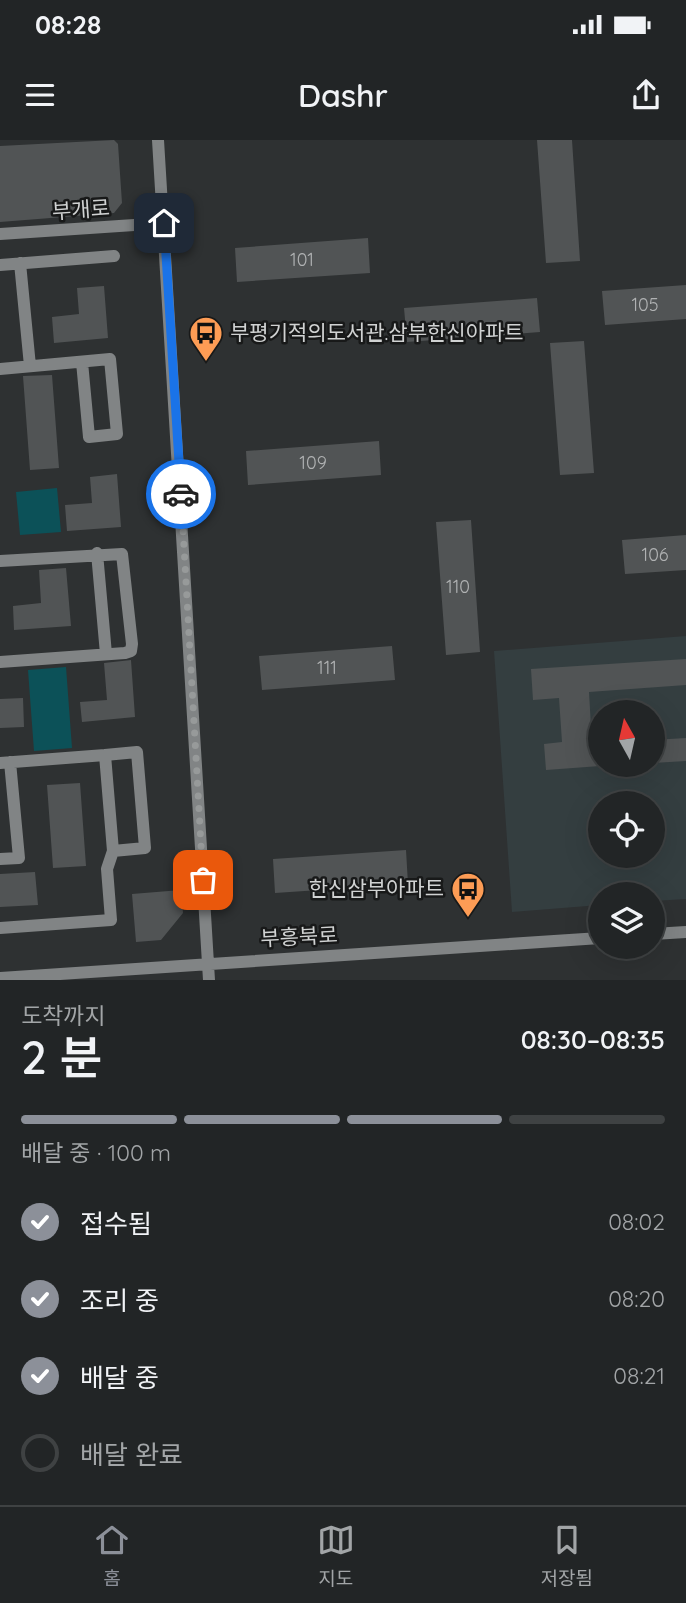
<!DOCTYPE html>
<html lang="ko">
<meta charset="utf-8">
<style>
:root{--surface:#222526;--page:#2e3132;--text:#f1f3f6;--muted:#a2a5a7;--line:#3f4243;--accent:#8c9099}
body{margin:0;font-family:Quicksand,"Noto Sans KR",sans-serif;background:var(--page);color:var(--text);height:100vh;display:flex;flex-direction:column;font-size:26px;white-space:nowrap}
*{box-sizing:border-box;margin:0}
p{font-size:23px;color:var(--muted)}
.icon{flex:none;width:38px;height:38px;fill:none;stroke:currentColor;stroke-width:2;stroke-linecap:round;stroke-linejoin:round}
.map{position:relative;height:840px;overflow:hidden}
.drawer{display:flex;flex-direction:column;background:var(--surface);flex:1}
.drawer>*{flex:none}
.needle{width:46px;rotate:352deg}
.controls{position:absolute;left:588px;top:560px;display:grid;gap:14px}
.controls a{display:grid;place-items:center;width:77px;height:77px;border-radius:50%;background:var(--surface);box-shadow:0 7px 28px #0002,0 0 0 2px var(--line);font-size:35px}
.pin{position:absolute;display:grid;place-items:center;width:60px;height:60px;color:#fff;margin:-30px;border-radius:14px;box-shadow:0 4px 10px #0006}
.courier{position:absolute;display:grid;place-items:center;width:70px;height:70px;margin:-35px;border:5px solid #1a73e8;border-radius:50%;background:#fff;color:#222;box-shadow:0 2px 9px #0007}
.overview em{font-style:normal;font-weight:600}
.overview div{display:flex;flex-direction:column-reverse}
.overview{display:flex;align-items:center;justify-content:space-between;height:119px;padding:0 21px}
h1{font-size:46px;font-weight:600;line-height:52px}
.bar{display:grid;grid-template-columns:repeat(4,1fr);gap:10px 7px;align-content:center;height:84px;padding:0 21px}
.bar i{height:9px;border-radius:5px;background:var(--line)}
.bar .active{background:var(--accent)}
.bar p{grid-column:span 4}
ol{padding:0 21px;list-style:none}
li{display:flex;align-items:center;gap:21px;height:77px}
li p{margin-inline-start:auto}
li .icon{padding:7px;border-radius:50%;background:var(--accent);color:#fff;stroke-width:4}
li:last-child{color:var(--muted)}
li i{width:38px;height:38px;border:4px solid var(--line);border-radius:50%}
.status{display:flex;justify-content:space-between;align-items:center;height:49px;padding:0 35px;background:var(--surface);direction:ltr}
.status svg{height:19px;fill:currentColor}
header{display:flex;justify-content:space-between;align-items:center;height:91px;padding:0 21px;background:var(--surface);font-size:32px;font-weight:600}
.tab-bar{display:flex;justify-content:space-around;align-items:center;height:98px;border-top:2px solid var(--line);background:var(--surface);font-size:19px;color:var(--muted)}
.tab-bar a{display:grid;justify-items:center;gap:4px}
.tab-bar .active{color:var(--accent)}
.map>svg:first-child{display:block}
</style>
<div class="status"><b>08:28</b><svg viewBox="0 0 49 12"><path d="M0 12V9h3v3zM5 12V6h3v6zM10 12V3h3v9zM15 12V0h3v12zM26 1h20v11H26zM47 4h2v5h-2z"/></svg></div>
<header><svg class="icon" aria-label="menu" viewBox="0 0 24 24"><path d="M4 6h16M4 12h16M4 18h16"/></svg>Dashr<svg class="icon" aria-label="share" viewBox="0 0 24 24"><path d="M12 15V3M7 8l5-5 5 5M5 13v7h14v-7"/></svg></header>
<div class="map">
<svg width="686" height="840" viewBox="0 0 686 840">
<rect width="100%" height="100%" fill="#2e3132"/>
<path fill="#343e40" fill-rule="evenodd" d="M 686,496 L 686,759 L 653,761 L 653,754 L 600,754 L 600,765 L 512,772 L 494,511 ZM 600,572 L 653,572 L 653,625 L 600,625 ZM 600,663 L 653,663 L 653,716 L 600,716 Z"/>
<path fill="#0c5158" d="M 57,348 L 61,392 L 20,395 L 16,352 Z
M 66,527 L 72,608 L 34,611 L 28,530 Z"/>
<path fill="#515455" d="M 114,0 L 118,4 L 122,63 L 114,73 L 0,82 L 0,6 Z
M 537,0 L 572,0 L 580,121 L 546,123 Z
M 368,98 L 370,133 L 237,142 L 235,108 Z
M 686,145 L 686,179 L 605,185 L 602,151 Z
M 104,146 L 108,198 L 54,203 L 52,177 L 79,174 L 77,148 Z
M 537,158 L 540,192 L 407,202 L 404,168 Z
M 584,201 L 594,333 L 560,335 L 550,203 Z
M 52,235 L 59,328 L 30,330 L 23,236 Z
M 379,301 L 381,335 L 248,345 L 246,311 Z
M 117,334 L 121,387 L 67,391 L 65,365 L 92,363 L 90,337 Z
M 471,380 L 480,512 L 446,515 L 436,382 Z
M 686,395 L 686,430 L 625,434 L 622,400 Z
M 66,428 L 71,486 L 14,490 L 13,466 L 41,463 L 39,430 Z
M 392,506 L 395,540 L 262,550 L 259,516 Z
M 686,519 L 686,545 L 589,552 L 592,604 L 600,603 L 600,626 L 546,630 L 544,604 L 562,602 L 559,558 L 533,560 L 531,529 Z
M 131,520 L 135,577 L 82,582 L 80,562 L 107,560 L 104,523 Z
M 23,558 L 24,587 L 0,588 L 0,559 Z
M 686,598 L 686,621 L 653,623 L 653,600 Z
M 80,643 L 86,726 L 53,728 L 47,645 Z
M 406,710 L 408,744 L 275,753 L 273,719 Z
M 35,732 L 38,765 L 0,767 L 0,734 Z
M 181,750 L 183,773 L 161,800 L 136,802 L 132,754 Z"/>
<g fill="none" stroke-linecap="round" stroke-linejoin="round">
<path stroke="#818485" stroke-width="12" d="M 158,0 L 209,840
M 0,94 L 164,83
M 20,123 L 30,226
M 0,125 L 114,116
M 0,229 L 110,219 L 117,294 L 89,297 L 82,222
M 97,413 L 106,514
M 0,421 L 122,414 L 132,504 L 131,511 L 125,513 L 0,522
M 0,623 L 105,615
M 0,719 L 19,718 L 10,622
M 0,788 L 111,780 L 107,729 L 113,711 L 105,615 L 137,612 L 145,708 L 113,711
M 653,794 L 686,792
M 0,838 L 600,798"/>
</g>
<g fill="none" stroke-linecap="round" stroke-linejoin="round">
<path stroke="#979a9a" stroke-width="7" stroke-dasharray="0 12.6" d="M 181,354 L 203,740"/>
<path stroke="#1a73e8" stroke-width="9" d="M 164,83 L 181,354"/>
</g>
<defs>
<symbol id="bus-pin" viewBox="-11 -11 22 30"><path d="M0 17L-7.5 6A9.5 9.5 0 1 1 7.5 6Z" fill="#fd9c55" stroke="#181919"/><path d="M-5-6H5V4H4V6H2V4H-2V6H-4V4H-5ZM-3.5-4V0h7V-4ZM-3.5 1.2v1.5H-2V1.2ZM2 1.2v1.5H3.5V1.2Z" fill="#111"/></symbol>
</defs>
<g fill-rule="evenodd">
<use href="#bus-pin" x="187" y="174" width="38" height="52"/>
<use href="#bus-pin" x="449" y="730" width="38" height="52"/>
</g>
<g text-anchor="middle" stroke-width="5" stroke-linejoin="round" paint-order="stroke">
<g font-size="18" fill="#b0b2b3">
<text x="302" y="126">101</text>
<text x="645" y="171">105</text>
<text x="313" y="329">109</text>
<text x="655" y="421">106</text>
<text x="458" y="453">110</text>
<text x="327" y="534">111</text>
</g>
<g font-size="21" fill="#d0d2d2" stroke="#181919">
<text transform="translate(81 70) rotate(-4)" y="7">부개로</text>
<text transform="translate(299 797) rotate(-3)" y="7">부흥북로</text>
</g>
<g font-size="21" fill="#d0d2d2" stroke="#181919" text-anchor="start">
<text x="230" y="200">부평기적의도서관.삼부한신아파트</text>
<text x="444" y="756" text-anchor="end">한신삼부아파트</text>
</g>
</g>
</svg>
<div class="controls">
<a><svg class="needle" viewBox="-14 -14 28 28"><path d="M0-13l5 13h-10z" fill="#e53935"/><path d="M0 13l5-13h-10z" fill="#a2a5a7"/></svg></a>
<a><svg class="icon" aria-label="locate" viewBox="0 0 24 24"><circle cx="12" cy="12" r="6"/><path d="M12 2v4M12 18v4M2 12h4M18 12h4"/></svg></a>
<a><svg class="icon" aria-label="layers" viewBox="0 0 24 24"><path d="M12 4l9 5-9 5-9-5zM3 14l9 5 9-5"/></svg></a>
</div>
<div class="pin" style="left:203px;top:740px;background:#ea580c"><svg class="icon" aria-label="bag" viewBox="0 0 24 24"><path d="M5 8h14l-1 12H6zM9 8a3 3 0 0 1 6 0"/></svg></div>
<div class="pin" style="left:164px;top:83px;background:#1f2937"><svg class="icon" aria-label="home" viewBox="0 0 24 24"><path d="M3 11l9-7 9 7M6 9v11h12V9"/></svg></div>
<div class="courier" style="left:181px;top:354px"><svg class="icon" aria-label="car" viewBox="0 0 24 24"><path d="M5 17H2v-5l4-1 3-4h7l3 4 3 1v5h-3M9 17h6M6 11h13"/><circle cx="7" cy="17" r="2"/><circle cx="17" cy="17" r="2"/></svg></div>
</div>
<section class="drawer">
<div class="overview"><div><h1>2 분</h1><p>도착까지</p></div><em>08:30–08:35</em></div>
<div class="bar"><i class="active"></i><i class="active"></i><i class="active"></i><i></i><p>배달 중 · 100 m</p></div>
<ol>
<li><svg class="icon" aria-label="check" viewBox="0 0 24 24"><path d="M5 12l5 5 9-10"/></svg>접수됨<p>08:02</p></li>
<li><svg class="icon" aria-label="check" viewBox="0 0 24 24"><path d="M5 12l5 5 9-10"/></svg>조리 중<p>08:20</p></li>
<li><svg class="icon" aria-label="check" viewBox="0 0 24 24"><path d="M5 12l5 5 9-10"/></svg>배달 중<p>08:21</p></li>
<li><i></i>배달 완료</li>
</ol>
</section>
<nav class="tab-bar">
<a class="active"><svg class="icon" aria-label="home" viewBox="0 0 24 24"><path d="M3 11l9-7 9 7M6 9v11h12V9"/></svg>홈</a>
<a><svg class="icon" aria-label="map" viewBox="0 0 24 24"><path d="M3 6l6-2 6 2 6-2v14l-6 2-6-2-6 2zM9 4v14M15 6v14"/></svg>지도</a>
<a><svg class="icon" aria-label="saved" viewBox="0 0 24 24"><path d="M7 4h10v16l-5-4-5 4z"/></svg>저장됨</a>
</nav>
